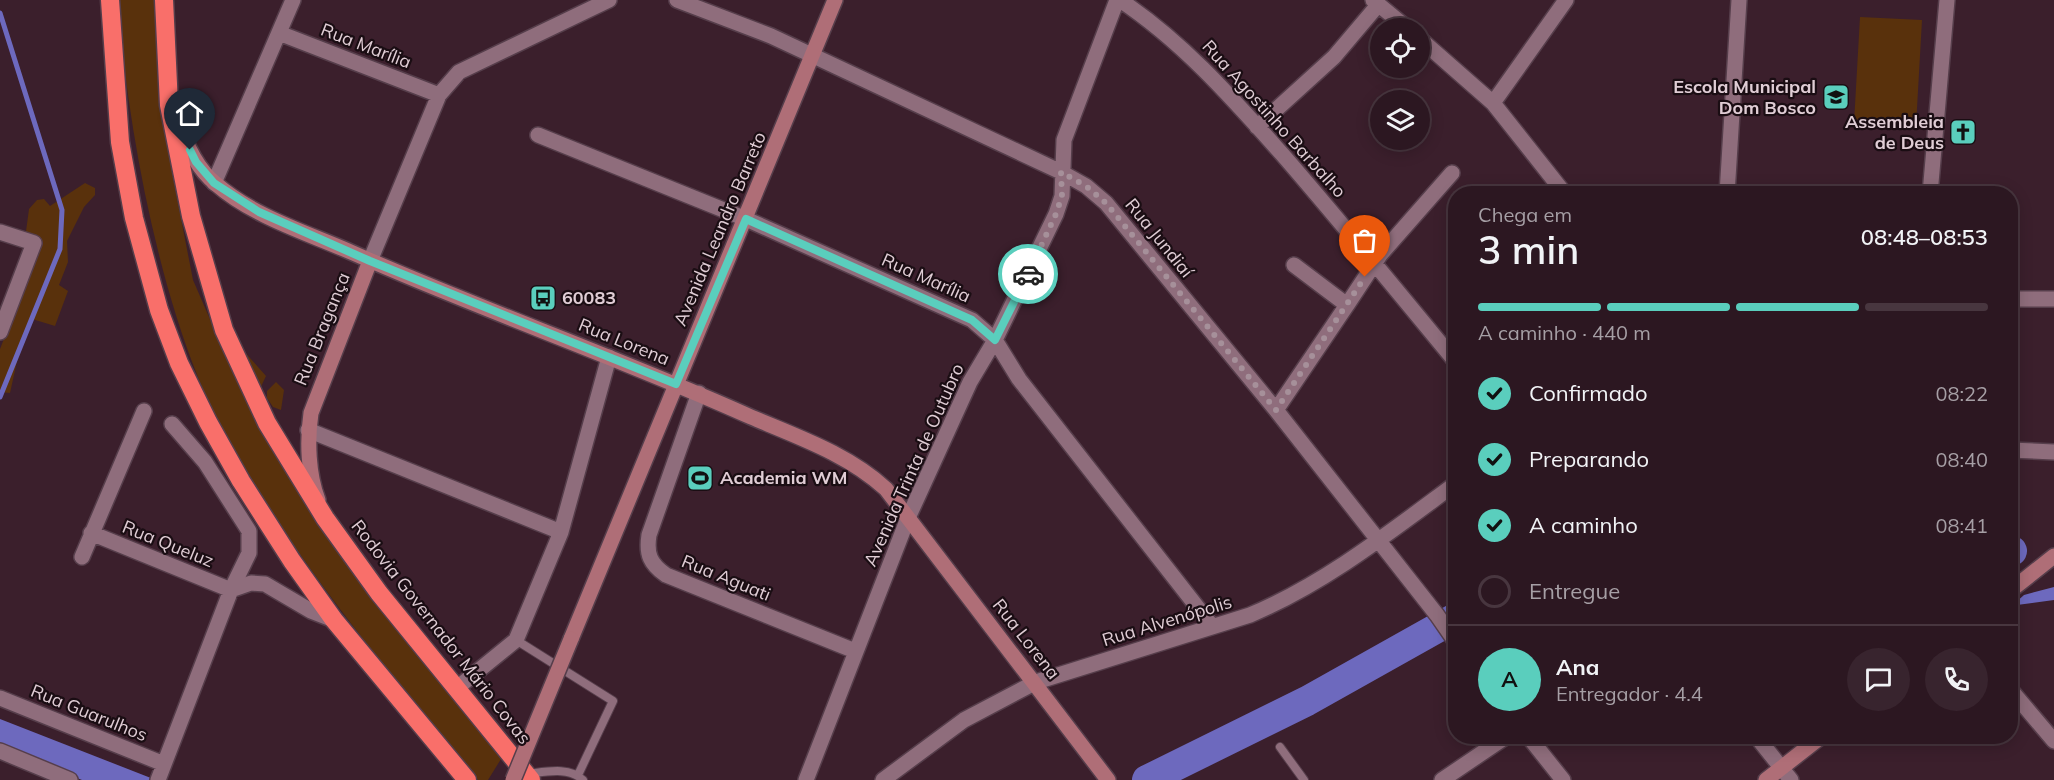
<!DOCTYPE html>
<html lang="pt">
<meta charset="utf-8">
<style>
:root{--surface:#2c1721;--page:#38242e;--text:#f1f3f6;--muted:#a69fa5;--line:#48363f;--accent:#5acebd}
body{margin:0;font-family:Mulish,sans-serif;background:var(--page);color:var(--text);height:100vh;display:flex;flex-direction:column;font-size:22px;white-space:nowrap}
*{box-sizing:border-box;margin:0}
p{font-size:20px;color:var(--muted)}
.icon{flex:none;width:33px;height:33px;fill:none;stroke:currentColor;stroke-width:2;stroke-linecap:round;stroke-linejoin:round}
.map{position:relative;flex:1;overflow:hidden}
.drawer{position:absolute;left:1448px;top:186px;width:570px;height:558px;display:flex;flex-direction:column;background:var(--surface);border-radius:24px;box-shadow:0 3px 15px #0003,0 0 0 2px var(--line)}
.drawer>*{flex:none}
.tools{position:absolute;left:1370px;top:18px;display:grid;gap:12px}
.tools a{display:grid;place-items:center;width:60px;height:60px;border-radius:50%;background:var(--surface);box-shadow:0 3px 15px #0003,0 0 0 2px var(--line);font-size:30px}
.pin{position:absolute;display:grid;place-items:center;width:51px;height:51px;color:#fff;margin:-62px -26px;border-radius:50% 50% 50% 0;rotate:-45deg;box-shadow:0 0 6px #0007}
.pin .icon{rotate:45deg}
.courier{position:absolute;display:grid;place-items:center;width:60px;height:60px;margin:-30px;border:4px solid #5acebd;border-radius:50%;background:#fff;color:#222;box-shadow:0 2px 8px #0007}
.overview em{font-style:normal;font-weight:600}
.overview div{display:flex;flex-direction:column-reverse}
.overview{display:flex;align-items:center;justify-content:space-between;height:102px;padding:0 30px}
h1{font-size:39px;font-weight:600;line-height:45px}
.bar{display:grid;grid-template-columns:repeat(4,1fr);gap:9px 6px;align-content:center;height:72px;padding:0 30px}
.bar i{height:8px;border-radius:4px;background:var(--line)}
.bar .active{background:var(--accent)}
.bar p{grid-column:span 4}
.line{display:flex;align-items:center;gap:15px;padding:0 30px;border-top:2px solid var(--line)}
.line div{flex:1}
.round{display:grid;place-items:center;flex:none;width:63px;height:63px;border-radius:32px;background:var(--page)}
ol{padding:0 30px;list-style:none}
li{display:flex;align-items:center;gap:18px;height:66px}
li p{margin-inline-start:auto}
li .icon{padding:6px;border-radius:50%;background:var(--accent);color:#111;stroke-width:4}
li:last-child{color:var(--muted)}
li i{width:33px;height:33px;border:3px solid var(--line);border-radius:50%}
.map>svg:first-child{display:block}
</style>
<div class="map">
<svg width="2054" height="780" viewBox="0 0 2054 780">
<rect width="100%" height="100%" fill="#3b1f2c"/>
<path fill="#59310c" d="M 117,0 L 157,0 L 160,78 L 171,167 L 193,280 L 229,363 L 299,491 L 377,599 L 501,759 L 488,780 L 478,780 C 382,663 280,545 212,409 C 193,369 179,327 167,285 C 141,191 126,97 117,0 Z
M 1860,17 L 1922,20 L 1916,126 L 1854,123 Z
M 85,183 L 95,188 L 95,195 L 84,207 L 67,241 L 68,262 L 59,285 L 68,291 L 55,326 L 32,319 L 21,343 L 10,393 L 0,392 L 0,349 L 11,321 L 21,269 L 29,209 L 37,200 L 44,199 L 50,206 Z
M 242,349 L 266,376 L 258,393 Z
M 276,382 L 284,390 L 281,410 L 273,407 L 267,398 L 267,391 Z"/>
<path fill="#6d69be" d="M 2054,587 L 2054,600 L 2017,605 L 2015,603 L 2024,595 Z
M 0,719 L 156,780 L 82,780 L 0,748 Z"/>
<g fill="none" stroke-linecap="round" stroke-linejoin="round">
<path stroke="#6d69be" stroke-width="5" d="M 0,13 L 62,210 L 60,249 L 0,397"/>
<path stroke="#6d69be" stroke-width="30" d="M 2010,550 L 2012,551
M 1147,780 L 1307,701 L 1455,618"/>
<defs>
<path id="lane" d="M 516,640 L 613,701 L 578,775
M 1280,747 L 1304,780
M 527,774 C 545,772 569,766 583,780"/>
<path id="street" d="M 677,0 L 771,36 L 1061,172 L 1086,186 L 1106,203 L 1276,410 L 1437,615 L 1455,641
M 1120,0 C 1183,42 1232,98 1282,154 C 1341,222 1398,292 1455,361
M 1373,0 L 1407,28
M 279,33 L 439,95
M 1419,38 L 1493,103 L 1565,194
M 1493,103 L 1566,0
M 1257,127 L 1334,57 L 1378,5
M 538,135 L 746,219 L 972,320 L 995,340 L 1019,379 L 1212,626
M 214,183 L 293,0
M 1727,194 L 1739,0
M 1930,194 L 1947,0
M 0,232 L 34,243 L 0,332
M 370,261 L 439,95 L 459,72 L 609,0
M 2010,299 L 2054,299
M 1347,305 L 1380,255 L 1452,173
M 699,393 L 649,535 C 646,554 650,564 666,575 L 855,651
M 1276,410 L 1347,305 L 1294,265
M 308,430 L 561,532
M 2010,450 L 2054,452
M 91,533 L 231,590
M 82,557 L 144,411
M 231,590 L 251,583 L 265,584 L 311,611 L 334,620
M 457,688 L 516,640 L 561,532 L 609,357
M 2010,689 L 2054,741
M 0,698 L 164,764
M 1528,736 L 1563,780
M 1756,736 L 1791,780
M 0,751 L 70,780
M 158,780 L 231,590 L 249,553 L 249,531 L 205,462 L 172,424
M 806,780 L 908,518 L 970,382 L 995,340 L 1056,214 L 1062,196 L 1064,140 L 1117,0
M 883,780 L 964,720 L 1036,682 L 1250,615 C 1324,584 1390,532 1455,484
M 1442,780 L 1507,736"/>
<path id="secondary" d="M 178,119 C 185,143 196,168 216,184 C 254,217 308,233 353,253 C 484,311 620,358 751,417 C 798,437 848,454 886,489 L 1108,780
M 318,500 C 308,474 307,441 311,413 L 370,261
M 2010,591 L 2054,556
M 571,639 L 835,0
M 1766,780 L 1822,736"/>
<path id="highway" d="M 110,0 L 120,142 L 134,218 L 159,310 L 179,363 L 208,422 L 241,481 L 292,561 L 334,620 L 467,780
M 164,0 L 169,105 L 191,216 L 224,330 L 267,423 L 325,518 L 379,593 L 531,780"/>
</defs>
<use href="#lane" stroke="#563e4b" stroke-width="10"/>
<use href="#street" stroke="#563e4b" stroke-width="18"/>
<use href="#secondary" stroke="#563e4b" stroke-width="18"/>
<use href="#highway" stroke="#563e4b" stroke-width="21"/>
<use href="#lane" stroke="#8f6d7c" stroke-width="8"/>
<use href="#street" stroke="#8f6d7c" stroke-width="15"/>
<use href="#secondary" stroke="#af6e77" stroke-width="15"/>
<use href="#highway" stroke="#f96f6a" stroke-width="18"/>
<defs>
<path id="secondary-bridge" d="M 513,780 L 571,639"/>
</defs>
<use href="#secondary-bridge" stroke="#563e4b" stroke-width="18" stroke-linecap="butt"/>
<use href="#secondary-bridge" stroke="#af6e77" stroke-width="15"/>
</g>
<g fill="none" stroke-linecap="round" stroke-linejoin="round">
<path stroke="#a6909a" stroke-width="6" stroke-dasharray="0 10.8" d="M 1028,274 L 1056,214 L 1062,196 L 1061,172 L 1086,186 L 1106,203 L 1276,410 L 1365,277"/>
<path stroke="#5acebd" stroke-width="8" d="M 190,150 L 196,162 L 214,183 L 259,212 L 370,261 L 676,384 L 746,219 L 972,320 L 995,340 L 1028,274"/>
</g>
<defs>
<symbol id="school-square" viewBox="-11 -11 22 22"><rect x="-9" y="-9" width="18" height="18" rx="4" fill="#5acebd" stroke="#1a0d13"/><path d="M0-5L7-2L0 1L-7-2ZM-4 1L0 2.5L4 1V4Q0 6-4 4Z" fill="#111"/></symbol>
<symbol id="church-square" viewBox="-11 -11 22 22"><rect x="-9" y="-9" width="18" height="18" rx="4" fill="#5acebd" stroke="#1a0d13"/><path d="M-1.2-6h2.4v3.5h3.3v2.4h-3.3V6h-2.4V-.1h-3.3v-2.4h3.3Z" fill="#111"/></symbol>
<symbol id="bus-square" viewBox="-11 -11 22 22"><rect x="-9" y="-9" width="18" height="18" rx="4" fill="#5acebd" stroke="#1a0d13"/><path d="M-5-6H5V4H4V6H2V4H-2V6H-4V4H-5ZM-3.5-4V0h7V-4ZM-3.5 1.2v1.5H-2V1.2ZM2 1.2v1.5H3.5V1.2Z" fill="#111"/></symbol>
<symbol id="stadium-square" viewBox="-11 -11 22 22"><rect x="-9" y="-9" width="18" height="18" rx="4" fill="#5acebd" stroke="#1a0d13"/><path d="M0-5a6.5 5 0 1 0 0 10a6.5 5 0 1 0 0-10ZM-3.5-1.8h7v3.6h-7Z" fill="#111"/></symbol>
</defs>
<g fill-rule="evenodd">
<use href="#school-square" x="1821" y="82" width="30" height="30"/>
<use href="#church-square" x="1948" y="117" width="30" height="30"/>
<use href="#bus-square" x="528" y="283" width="30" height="30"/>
<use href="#stadium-square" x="685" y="463" width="30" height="30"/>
</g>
<g text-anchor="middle" stroke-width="4.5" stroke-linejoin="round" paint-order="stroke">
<g font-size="18" fill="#e0cdd5" stroke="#1a0d13">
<text transform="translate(366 46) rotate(21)" y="6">Rua Marília</text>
<text transform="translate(1274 119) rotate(48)" y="6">Rua Agostinho Barbalho</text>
<text transform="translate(720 229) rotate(-67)" y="6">Avenida Leandro Barreto</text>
<text transform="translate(1159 238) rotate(51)" y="6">Rua Jundiaí</text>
<text transform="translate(926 278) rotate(24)" y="6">Rua Marília</text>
<text transform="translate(322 329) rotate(-68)" y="6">Rua Bragança</text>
<text transform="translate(624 342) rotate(22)" y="6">Rua Lorena</text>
<text transform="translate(914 465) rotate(-66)" y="6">Avenida Trinta de Outubro</text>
<text transform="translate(168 544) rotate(22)" y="6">Rua Queluz</text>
<text transform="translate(726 578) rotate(22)" y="6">Rua Aguati</text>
<text transform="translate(1167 621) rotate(-17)" y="6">Rua Alvenópolis</text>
<text transform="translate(441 632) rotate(52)" y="6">Rodovia Governador Mário Covas</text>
<text transform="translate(1026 639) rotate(52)" y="6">Rua Lorena</text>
<text transform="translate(89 713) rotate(22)" y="6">Rua Guarulhos</text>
</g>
<g font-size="18" font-weight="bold" fill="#e0cdd5" stroke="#1a0d13" text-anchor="end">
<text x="1816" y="93">Escola Municipal<tspan x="1816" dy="21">Dom Bosco</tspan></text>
<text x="1944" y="128">Assembleia<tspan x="1944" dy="21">de Deus</tspan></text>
<text x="562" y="304" text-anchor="start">60083</text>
<text x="720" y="484" text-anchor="start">Academia WM</text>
</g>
</g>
</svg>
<div class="tools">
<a><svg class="icon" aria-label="locate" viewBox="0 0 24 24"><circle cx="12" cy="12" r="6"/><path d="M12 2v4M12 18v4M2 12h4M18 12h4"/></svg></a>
<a><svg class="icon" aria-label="layers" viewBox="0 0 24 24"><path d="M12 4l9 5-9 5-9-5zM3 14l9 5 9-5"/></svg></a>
</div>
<div class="pin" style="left:1365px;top:277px;background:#ea580c"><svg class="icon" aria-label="bag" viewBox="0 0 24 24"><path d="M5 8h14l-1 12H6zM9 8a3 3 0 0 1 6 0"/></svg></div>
<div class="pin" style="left:190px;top:150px;background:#1f2937"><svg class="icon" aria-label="home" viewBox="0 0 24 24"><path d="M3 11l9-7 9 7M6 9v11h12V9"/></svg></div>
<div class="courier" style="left:1028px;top:274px"><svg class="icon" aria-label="car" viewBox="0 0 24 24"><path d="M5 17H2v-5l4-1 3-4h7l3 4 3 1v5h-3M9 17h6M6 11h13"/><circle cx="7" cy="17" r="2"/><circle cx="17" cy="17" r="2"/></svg></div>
<section class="drawer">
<div class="overview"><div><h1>3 min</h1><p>Chega em</p></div><em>08:48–08:53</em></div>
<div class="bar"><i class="active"></i><i class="active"></i><i class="active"></i><i></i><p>A caminho · 440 m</p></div>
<ol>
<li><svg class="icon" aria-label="check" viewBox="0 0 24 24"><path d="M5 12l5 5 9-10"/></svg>Confirmado<p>08:22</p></li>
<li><svg class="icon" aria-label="check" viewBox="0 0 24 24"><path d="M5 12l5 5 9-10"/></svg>Preparando<p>08:40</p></li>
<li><svg class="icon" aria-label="check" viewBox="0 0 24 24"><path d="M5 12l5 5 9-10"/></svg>A caminho<p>08:41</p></li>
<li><i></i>Entregue</li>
</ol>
<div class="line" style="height:108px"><b class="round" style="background:var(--accent);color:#111">A</b><div><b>Ana</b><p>Entregador · 4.4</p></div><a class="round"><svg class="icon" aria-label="chat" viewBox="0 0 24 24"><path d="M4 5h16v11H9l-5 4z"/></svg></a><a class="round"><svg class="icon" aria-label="phone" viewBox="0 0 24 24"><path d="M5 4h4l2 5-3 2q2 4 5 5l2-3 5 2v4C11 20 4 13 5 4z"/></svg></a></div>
</section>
</div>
